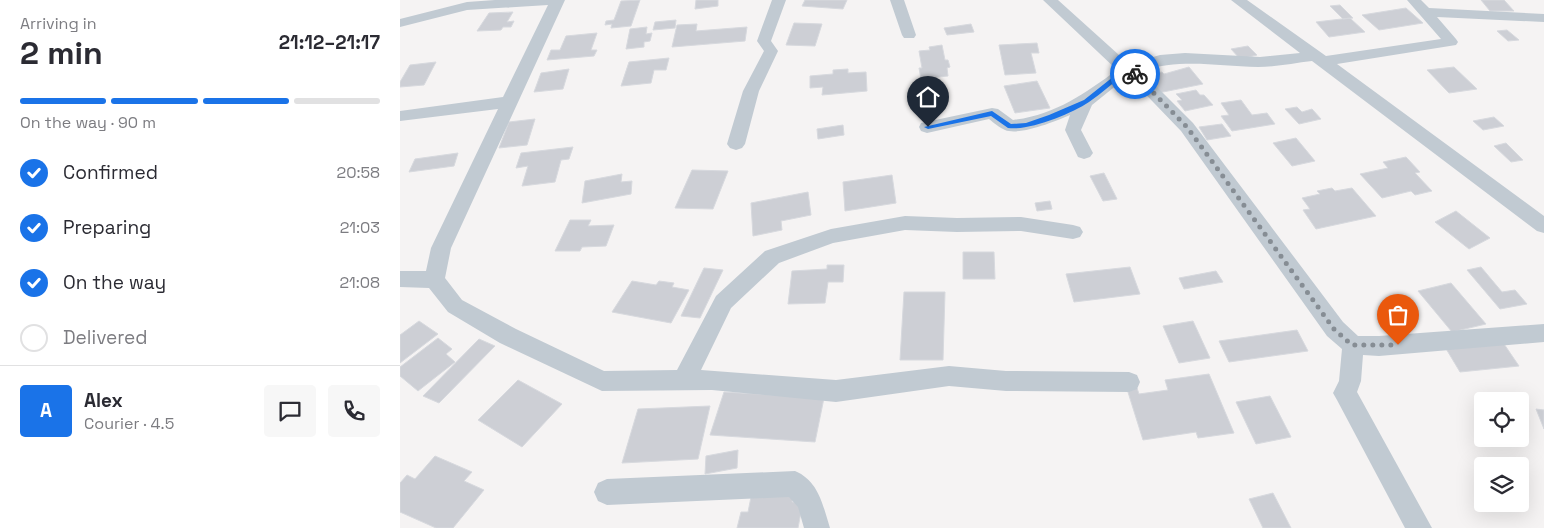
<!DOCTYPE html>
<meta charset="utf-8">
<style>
:root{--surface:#fff;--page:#f7f7f7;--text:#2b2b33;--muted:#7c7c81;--line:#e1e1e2;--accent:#1a73e8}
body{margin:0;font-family:"Space Grotesk",sans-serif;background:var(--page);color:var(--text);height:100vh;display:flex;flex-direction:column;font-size:19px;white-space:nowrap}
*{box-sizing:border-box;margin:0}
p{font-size:16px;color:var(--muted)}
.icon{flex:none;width:28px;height:28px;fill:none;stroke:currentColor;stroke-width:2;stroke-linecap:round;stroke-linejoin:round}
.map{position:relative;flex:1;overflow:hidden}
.drawer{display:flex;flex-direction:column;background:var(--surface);width:400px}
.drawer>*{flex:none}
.buttons{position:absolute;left:1074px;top:392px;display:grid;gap:10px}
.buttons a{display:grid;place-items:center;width:55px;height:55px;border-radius:5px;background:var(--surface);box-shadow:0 5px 20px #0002;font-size:25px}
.pin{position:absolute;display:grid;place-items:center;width:42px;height:42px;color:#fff;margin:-51px -21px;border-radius:50% 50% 50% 0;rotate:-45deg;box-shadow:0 0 5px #0007}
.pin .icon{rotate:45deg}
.courier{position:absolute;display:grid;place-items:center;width:50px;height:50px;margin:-25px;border:4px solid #1a73e8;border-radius:50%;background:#fff;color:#222;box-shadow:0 1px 6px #0007}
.head em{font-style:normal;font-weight:700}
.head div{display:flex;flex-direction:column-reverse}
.head{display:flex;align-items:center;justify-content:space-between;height:85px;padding:0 20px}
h1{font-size:32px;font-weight:700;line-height:38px}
.bar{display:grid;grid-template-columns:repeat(4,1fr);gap:8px 5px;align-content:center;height:60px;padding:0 20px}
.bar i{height:6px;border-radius:4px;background:var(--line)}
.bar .active{background:var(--accent)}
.bar p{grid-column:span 4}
.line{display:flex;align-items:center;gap:12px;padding:0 20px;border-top:1px solid var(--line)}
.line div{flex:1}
.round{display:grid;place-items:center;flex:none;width:52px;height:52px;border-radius:5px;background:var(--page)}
ol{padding:0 20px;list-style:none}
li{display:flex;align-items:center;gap:15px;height:55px}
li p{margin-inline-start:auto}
li .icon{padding:5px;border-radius:50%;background:var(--accent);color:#fff;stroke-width:4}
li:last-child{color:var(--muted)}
li i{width:28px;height:28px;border:2px solid var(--line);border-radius:50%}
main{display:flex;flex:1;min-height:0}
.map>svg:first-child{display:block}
</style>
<main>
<section class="drawer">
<div class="head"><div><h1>2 min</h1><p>Arriving in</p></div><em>21:12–21:17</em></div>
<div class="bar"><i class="active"></i><i class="active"></i><i class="active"></i><i></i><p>On the way · 90 m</p></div>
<ol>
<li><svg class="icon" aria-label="check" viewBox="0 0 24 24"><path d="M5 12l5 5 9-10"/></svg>Confirmed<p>20:58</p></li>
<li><svg class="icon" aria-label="check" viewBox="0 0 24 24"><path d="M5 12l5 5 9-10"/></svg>Preparing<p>21:03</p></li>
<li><svg class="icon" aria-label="check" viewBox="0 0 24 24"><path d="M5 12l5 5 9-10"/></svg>On the way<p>21:08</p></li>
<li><i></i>Delivered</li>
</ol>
<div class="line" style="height:90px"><b class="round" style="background:var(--accent);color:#fff">A</b><div><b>Alex</b><p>Courier · 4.5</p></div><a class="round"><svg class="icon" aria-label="chat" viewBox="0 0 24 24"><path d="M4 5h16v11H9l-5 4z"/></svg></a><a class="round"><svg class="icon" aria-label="phone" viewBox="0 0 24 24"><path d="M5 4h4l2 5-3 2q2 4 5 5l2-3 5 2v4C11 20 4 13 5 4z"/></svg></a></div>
</section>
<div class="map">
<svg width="1144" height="528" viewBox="0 0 1144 528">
<rect width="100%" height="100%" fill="#f5f3f3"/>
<path fill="#cdcfd5" stroke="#d7d9de" d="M 240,0 L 231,26 L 211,28 L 212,24 L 205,25 L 206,21 L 214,20 L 221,1 Z
M 296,0 L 318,0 L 318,6 L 295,9 Z
M 405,0 L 447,0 L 443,9 L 402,6 Z
M 1081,0 L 1104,0 L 1114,11 L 1090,11 Z
M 940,5 L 953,18 L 943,19 L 930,6 Z
M 1006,8 L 1023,23 L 979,30 L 962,15 Z
M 113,12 L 107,22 L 114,21 L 111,27 L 103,27 L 101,30 L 77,31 L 89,13 Z
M 950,18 L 965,32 L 929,37 L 916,22 Z
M 276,20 L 275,28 L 253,30 L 255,22 Z
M 394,23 L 422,24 L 415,46 L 386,45 Z
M 297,24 L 296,31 L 347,27 L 345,41 L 272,47 L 277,25 Z
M 571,24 L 574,32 L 547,35 L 544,28 Z
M 247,27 L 246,34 L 252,33 L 250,41 L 244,42 L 244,47 L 226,49 L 230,29 Z
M 1107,30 L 1119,40 L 1108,41 L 1097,31 Z
M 197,33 L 191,50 L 197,50 L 194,56 L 147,60 L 151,50 L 160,50 L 166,36 Z
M 637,43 L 639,53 L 631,53 L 636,73 L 605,75 L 599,45 Z
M 542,45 L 545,60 L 548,60 L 550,67 L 547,68 L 548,76 L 521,79 L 519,68 L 522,68 L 519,51 L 530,50 L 529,47 Z
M 848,46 L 857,55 L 840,59 L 831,49 Z
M 269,58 L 266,70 L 254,70 L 251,83 L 221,86 L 229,62 Z
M 36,62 L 24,85 L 0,87 L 0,82 L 10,65 Z
M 789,67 L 803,84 L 758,93 L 745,75 L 762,72 L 764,74 Z
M 1054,67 L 1077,89 L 1049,93 L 1027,70 Z
M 169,69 L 163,89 L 134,92 L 141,73 Z
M 448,69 L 448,73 L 466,72 L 467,91 L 422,95 L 423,87 L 410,88 L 410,76 L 433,74 L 433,70 Z
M 637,81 L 650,108 L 615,113 L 604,86 Z
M 796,90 L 800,95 L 804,95 L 813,105 L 785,111 L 777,101 L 782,100 L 776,94 Z
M 841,100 L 852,115 L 867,113 L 875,124 L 832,131 L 821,116 L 829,115 L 821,103 Z
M 897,107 L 902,112 L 912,109 L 921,119 L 899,124 L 885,109 Z
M 1094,117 L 1104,126 L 1083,130 L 1073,121 Z
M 135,119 L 127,145 L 99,148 L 109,122 Z
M 822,124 L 831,136 L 807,140 L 799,127 Z
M 443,125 L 444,135 L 418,139 L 417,129 Z
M 896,138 L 915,161 L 892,166 L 873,143 Z
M 1106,143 L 1123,160 L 1111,162 L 1094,146 Z
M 173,147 L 169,159 L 161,160 L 155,182 L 122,186 L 128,166 L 116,168 L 121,153 Z
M 58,153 L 54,166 L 9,172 L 15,159 Z
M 1006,157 L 1020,172 L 1015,173 L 1032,191 L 1015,195 L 1011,191 L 982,198 L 960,174 L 988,168 L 983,162 Z
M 292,170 L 328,171 L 313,209 L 275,208 Z
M 704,173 L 717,199 L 703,201 L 690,176 Z
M 222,174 L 221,182 L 232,181 L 231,194 L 182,203 L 185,181 Z
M 492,175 L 496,203 L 445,211 L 443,182 Z
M 932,188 L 935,191 L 952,188 L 976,216 L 916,229 L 903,210 L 910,209 L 902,198 L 920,194 L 917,191 Z
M 408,192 L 411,215 L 381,221 L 382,230 L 353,236 L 351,203 Z
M 650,201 L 652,209 L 637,211 L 635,203 Z
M 1056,211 L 1090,238 L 1069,249 L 1035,222 Z
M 170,220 L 191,220 L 188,226 L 214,225 L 206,246 L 182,247 L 180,251 L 155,251 Z
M 563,252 L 594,252 L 595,279 L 563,279 Z
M 427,265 L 444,265 L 443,282 L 428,282 L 425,303 L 388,304 L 392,271 L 427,269 Z
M 730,267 L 740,294 L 674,302 L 666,274 Z
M 1081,267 L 1102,292 L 1115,290 L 1127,304 L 1100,309 L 1067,270 Z
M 304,268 L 323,270 L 300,318 L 281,316 Z
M 816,271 L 823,282 L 784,289 L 779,278 Z
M 232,281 L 256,285 L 259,281 L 274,283 L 272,287 L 289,290 L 271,323 L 212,312 Z
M 1051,283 L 1086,324 L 1052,332 L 1018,291 Z
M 504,292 L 545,292 L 543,360 L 500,360 Z
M 19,321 L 38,334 L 0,363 L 0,335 Z
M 793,321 L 810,358 L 779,363 L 763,326 Z
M 897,330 L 908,351 L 829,362 L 819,341 Z
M 38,338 L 52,349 L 46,354 L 55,362 L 18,391 L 0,376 L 0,367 Z
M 79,339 L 95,346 L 39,403 L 23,396 Z
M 1102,341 L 1119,366 L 1060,372 L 1045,347 Z
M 809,374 L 834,433 L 798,438 L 796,432 L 743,440 L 727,389 L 737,388 L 739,394 L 768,390 L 765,380 Z
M 118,380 L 162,404 L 122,447 L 78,420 Z
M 324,392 L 424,398 L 415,442 L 310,435 Z
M 870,396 L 891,437 L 856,444 L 836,402 Z
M 310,406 L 298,459 L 222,463 L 238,409 Z
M 1136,409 L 1144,410 L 1144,429 Z
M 338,450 L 337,468 L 305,474 L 306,456 Z
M 35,456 L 72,472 L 64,481 L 84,490 L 53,528 L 36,528 L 0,512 L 0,483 L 7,475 L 15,479 Z
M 352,492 L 394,492 L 392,502 L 403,502 L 398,528 L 337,528 L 341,512 L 348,512 Z
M 873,493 L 891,528 L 863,528 L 849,499 Z"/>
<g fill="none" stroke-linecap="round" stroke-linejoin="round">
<path fill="#c1cad2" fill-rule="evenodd" d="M 95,0 L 165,0 L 51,248 L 45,278 L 62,300 L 116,329 L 204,371 L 277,370 L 316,296 L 365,251 L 431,229 L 505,216 L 557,218 L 621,217 L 673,225 L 680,227 L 683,232 L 680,237 L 673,239 L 621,231 L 557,232 L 505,230 L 433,243 L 379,263 L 331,308 L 301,370 L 436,380 L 549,366 L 606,371 L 729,372 L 737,375 L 740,382 L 737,389 L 729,392 L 606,391 L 549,386 L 436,402 L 312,390 L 202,391 L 100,343 L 48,312 L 29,288 L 0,287 L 0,271 L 26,271 L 31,248 L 98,109 L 0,121 L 0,111 L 103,97 L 148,5 L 67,10 L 0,27 L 0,19 L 67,2 Z
M 372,0 L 386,0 L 371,41 L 378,51 L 359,91 L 345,144 L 342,148 L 336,150 L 330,148 L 327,144 L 343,91 L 364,51 L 357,41 Z
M 490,0 L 504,0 L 516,35 L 514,38 L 504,38 L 502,35 Z
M 643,0 L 658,0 L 729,64 L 760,55 L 785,53 L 860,57 L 900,53 L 831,0 L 847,0 L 926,56 L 1041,39 L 1007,0 L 1021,0 L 1029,8 L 1144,14 L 1144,22 L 1037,17 L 1056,39 L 1058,42 L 1056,45 L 937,64 L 1144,216 L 1144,233 L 1137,231 L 912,61 C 894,63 876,67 858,67 C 817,66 781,58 741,71 L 793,123 L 943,322 L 958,336 L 979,336 L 1144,324 L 1144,342 L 979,356 L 963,355 L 961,381 L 957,392 L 1032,528 L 1005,528 L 937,400 L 933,393 L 939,381 L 942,349 L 927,336 L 781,131 L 728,76 L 692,105 L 681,130 L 693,153 L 690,157 L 684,159 L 678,157 L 665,130 L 670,115 C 656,121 620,136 605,130 C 600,128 594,123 589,119 L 527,133 L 521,131 L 519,127 L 521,123 L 592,108 L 598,109 L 613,120 C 655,115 684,94 717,70 Z
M 395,471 C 419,481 423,506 430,528 L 404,528 L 398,507 L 389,497 L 207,505 L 198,501 L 194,492 L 198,483 L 207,479 Z"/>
</g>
<path fill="#1a73e8" d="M 723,69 L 738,74 L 735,76 L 726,73 C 714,82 702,93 689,102 C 671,114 629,131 608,128 L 591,116 L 528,129 L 524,127 L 592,111 L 611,124 L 626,123 L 649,115 L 684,100 Z"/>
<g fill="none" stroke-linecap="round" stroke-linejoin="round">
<path stroke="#868d94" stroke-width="5" stroke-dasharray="0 9" d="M 735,74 L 787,127 L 934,329 L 952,345 L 998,345"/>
</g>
</svg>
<div class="buttons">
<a><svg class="icon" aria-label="locate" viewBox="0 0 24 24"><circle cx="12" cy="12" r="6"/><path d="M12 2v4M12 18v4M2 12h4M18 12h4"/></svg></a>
<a><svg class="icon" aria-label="layers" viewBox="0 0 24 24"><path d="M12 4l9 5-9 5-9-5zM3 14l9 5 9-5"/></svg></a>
</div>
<div class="pin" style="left:998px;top:345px;background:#ea580c"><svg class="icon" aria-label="bag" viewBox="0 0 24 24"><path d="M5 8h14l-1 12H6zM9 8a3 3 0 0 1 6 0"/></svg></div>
<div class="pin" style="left:528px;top:127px;background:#1f2937"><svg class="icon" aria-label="home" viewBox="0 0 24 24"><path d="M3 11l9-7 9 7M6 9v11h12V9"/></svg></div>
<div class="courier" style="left:735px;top:74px"><svg class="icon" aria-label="bike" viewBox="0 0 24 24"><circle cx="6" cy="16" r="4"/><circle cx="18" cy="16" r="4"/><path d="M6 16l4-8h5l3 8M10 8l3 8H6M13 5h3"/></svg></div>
</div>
</main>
